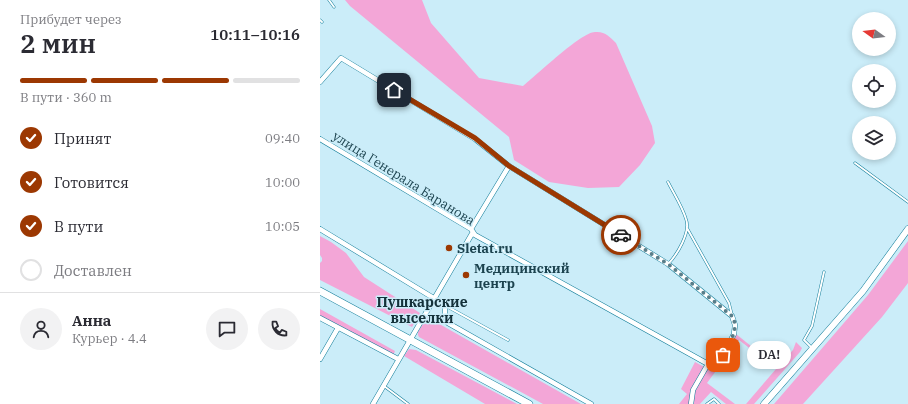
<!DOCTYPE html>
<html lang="ru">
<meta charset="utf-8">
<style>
:root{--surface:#fff;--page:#f2f2f3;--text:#2b2b33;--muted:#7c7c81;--line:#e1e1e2;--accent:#9c3802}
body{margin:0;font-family:"IBM Plex Serif",serif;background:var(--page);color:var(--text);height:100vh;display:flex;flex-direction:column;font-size:15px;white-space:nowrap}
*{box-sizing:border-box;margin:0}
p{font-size:13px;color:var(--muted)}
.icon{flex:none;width:22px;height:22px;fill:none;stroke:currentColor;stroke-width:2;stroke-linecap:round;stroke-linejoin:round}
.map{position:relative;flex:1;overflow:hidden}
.details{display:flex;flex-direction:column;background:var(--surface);width:320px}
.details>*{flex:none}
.needle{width:26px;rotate:285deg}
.buttons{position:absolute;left:532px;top:12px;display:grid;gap:8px}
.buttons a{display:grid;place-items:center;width:44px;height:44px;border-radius:50%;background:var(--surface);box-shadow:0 2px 6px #0003;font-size:20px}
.pin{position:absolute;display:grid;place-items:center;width:34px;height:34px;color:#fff;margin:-17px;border-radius:8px;box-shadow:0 2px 6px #0006}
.courier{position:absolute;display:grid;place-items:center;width:40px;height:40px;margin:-20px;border:3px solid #9c3802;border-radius:50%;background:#fff;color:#222;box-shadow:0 1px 5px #0007}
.bubble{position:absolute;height:28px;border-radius:14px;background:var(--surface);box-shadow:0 2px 6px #0003;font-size:13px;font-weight:600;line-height:28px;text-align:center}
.overview em{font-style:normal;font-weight:600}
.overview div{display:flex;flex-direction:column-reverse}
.overview{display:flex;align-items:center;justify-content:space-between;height:68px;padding:0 20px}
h1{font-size:26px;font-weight:600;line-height:30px}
.bar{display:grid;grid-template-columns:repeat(4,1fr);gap:6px 4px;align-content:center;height:48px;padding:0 20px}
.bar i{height:5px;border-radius:3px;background:var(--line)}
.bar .on{background:var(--accent)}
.bar p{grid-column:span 4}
.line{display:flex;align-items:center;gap:10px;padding:0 20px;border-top:1px solid var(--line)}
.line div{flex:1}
.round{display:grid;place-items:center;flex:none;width:42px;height:42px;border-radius:21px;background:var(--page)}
ol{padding:0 20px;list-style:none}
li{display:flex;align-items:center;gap:12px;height:44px}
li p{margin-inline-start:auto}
li .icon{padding:4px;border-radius:50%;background:var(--accent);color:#fff;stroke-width:4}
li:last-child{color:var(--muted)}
li i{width:22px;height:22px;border:2px solid var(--line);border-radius:50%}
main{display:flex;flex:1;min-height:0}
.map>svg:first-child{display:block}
</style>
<main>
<section class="details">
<div class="overview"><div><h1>2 мин</h1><p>Прибудет через</p></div><em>10:11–10:16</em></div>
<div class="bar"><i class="on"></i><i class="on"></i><i class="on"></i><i></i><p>В пути · 360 m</p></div>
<ol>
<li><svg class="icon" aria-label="check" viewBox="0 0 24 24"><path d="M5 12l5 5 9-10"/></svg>Принят<p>09:40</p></li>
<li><svg class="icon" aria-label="check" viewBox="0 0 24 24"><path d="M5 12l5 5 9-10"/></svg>Готовится<p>10:00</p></li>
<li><svg class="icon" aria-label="check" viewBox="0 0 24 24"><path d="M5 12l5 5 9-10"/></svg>В пути<p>10:05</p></li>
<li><i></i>Доставлен</li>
</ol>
<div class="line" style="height:72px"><a class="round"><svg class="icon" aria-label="person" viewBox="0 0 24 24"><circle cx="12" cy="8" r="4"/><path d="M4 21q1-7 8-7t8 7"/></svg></a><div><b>Анна</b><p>Курьер · 4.4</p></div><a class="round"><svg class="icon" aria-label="chat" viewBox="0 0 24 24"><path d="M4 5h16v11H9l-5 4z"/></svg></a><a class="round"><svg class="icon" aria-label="phone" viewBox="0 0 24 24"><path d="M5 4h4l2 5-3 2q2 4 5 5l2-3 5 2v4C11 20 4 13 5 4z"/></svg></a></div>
</section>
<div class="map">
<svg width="588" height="404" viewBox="0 0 588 404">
<rect width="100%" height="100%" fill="#cbedf9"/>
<path fill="#f3a6d7" d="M 25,0 L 102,0 L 111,23 L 159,78 L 203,86 C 216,76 261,32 275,32 C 285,31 290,37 296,43 L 332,126 L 335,143 L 320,165 L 299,187 L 268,188 L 229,182 L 194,160 L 189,137 L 30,6 Z
M 0,236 L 11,242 L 26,253 L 44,277 L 100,313 L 92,327 L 0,280 L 0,263 L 2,261 L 2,258 L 0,255 Z
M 588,241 L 588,283 L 562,317 L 483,404 L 454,404 L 548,295 Z
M 0,309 L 75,351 L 73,356 L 0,318 Z
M 107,317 L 261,404 L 223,404 L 99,337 L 98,335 L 98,332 Z
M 416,334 L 457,367 L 473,350 L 476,342 L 482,348 L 480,352 L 434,404 L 426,404 L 456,369 L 419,340 L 387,383 L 415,404 L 406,404 L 391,392 L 380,404 L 359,404 L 367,394 L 361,389 L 375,362 L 386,368 C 406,363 408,352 416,334 Z
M 89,349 L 96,350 L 197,404 L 165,404 L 84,356 Z"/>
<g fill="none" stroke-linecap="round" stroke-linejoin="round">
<defs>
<path id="lane" d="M 9,0 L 14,7
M 0,20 L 2,22
M 535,163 L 588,202
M 348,182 C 354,194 362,206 366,219 C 371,232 357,255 348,264
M 367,228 L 409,303 L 412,315
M 126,306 L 188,340
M 492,348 L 484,340 L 492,326 L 504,272
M 64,386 L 88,404
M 387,404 L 394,399 L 399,404"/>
<path id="street" d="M 0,82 L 21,58 L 155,139 L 189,166 L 348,264 L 412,316 L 415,325 L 414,334 L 403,355 L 396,363 L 388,364 L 373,390 L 371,404
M 0,139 L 151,229 L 155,235 L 388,364
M 0,229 L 125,305 L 125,317 L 128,323 L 271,404
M 151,229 L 189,166
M 0,318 L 78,359
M 0,359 L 18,328
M 53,404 L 153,232"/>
<path id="secondary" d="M 444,404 L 543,291 L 588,229"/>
<path id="primary" d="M 0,291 L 209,404"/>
</defs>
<use href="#lane" stroke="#117d99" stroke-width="3"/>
<use href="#street" stroke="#117d99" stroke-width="5.5"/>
<use href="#secondary" stroke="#117d99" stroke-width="7"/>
<use href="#primary" stroke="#117d99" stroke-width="8"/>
<use href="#lane" stroke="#fff" stroke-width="2"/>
<use href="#street" stroke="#fff" stroke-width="4.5"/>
<use href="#secondary" stroke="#fff" stroke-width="6"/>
<use href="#primary" stroke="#fff" stroke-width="7"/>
</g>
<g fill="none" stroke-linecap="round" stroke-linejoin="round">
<path stroke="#597e8a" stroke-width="4" stroke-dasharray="0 7.2" d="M 301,235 L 348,264 L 412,316 C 420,329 409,343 403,355"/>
<path stroke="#9c3802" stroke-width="5" d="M 74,90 L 155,138 L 189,166 L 301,235"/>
</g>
<g fill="#9c3802" stroke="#cbedf9" stroke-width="1.5">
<circle cx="129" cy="248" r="4"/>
<circle cx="146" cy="275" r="4"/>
</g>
<g text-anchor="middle" stroke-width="3" stroke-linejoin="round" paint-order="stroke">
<g font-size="13" fill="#1c434f" stroke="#cbedf9">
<text transform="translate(84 178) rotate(32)" y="5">улица Генерала Баранова</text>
</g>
<g font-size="13" font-weight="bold" fill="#1c434f" stroke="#cbedf9" text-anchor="start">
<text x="137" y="253">Sletat.ru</text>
<text x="154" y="273">Медицинский<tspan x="154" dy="15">центр</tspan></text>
</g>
<g font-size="14" font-weight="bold" fill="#14313a" stroke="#cbedf9">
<text x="102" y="307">Пушкарские<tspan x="102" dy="16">выселки</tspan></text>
</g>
</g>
</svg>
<div class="buttons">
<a><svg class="needle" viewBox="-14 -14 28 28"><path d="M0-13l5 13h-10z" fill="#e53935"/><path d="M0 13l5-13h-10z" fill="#7c7c81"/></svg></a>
<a><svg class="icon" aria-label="locate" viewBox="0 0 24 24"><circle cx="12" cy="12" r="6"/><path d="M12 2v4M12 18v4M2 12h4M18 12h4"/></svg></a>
<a><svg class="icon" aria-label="layers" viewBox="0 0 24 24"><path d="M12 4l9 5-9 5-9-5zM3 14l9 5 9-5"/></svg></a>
</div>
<div class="pin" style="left:403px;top:355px;background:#ea580c"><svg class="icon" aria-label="bag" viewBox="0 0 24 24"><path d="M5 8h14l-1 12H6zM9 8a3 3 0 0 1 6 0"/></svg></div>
<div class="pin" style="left:74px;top:90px;background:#1f2937"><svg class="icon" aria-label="home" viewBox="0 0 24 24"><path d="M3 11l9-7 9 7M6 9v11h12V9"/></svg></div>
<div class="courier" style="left:301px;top:235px"><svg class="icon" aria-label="car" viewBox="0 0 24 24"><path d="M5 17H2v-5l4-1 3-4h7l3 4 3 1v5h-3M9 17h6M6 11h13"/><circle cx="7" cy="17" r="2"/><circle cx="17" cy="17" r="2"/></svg></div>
<div class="bubble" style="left:427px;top:341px;width:44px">DA!</div>
</div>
</main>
